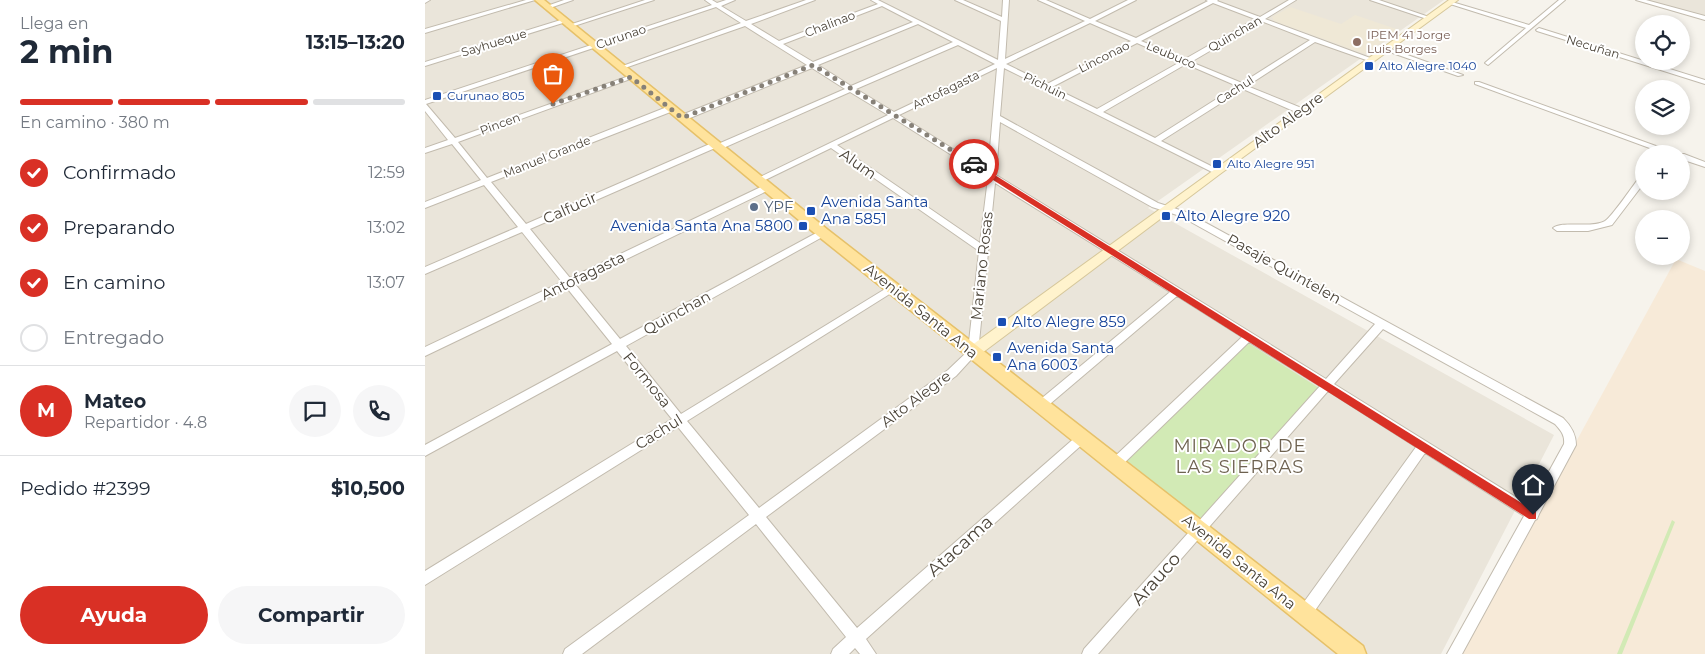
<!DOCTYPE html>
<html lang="es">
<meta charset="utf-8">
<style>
:root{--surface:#fff;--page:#f6f6f7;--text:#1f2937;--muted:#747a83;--line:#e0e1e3;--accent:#d93025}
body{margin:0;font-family:Montserrat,sans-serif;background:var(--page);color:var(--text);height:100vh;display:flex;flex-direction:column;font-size:19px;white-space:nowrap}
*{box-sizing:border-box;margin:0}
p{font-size:16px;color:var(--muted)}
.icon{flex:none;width:28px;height:28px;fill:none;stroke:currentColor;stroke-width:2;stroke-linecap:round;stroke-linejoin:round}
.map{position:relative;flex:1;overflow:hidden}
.details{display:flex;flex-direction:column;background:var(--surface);width:425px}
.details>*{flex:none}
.controls{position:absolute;left:1210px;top:15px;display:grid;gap:10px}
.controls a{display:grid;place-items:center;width:55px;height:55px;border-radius:50%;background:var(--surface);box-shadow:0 2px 8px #0003;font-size:25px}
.pin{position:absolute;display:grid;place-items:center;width:42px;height:42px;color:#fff;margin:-51px -21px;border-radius:50% 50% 50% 0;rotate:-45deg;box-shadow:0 0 5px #0007}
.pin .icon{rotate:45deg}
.courier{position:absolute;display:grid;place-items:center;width:50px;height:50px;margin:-25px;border:4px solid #d93025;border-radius:50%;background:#fff;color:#222;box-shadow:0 1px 6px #0007}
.overview em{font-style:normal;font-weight:700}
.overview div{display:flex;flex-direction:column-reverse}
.overview{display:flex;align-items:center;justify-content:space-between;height:85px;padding:0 20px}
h1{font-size:32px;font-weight:700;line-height:38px}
.bar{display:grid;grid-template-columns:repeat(4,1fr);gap:8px 5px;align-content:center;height:60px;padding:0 20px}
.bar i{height:6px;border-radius:4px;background:var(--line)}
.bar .current{background:var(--accent)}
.bar p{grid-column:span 4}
.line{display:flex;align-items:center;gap:12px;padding:0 20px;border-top:1px solid var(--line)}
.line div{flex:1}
.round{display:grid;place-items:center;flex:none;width:52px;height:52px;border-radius:26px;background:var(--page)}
ol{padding:0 20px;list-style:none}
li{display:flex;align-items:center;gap:15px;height:55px}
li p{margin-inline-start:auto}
li .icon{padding:5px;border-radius:50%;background:var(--accent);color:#fff;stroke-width:4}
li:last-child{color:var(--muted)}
li i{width:28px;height:28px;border:2px solid var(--line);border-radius:50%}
.action{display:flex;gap:10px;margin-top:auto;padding:10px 20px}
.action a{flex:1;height:58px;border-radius:30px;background:var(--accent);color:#fff;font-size:20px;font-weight:700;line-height:58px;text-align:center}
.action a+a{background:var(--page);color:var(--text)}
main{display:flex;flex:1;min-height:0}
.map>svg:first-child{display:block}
</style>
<main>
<section class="details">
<div class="overview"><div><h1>2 min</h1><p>Llega en</p></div><em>13:15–13:20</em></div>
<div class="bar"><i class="current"></i><i class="current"></i><i class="current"></i><i></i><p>En camino · 380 m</p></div>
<ol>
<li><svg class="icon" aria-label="check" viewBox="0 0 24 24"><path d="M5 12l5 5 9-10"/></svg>Confirmado<p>12:59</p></li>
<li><svg class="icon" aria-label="check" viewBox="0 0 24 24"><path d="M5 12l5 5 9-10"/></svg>Preparando<p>13:02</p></li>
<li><svg class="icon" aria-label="check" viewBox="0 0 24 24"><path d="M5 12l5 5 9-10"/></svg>En camino<p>13:07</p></li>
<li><i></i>Entregado</li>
</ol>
<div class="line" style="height:90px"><b class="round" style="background:var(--accent);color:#fff">M</b><div><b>Mateo</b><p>Repartidor · 4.8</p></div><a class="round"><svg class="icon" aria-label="chat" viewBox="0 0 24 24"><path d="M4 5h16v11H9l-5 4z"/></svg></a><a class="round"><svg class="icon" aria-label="phone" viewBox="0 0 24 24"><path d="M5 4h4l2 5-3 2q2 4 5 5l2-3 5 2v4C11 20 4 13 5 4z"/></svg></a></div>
<div class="line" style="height:65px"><div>Pedido #2399</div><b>$10,500</b></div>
<div class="action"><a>Ayuda</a><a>Compartir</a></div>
</section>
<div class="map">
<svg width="1280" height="654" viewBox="0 0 1280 654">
<rect width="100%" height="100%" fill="#f6f3ec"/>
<path fill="#eae5da" d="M 0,0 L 1019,0 L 723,208 L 1129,435 L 1016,654 L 0,654 Z
M 1219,0 L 1280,0 L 1280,17 Z"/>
<path fill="#f7ead8" d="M 1251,259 L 1280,271 L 1280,654 L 1035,654 Z"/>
<path fill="#efe8d6" d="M 865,7 L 916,24 L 930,15 L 974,30 L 940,54 L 849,21 L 847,17 Z"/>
<path fill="#d2eab5" d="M 823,343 L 894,388 L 776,520 L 701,460 Z
M 1247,520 L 1250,522 L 1197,654 L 1192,654 Z"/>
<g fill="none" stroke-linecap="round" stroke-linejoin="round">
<defs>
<path id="street" d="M 0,0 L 5,0 L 0,3 Z
M 101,0 L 110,0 L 0,33 L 0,29 Z
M 139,0 L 148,0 L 122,9 L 119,7 Z
M 220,0 L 229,0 L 146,27 L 141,26 Z
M 280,0 L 287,0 L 292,3 L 301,0 L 310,0 L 296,6 L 321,21 L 381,0 L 390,0 L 326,24 L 354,41 L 453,4 L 446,0 L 453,0 L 573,60 L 576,21 L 530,0 L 538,0 L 577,17 L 578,0 L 584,0 L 580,59 L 660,21 L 613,0 L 621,0 L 665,19 L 703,0 L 711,0 L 670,21 L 711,38 L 783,1 L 781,0 L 793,0 L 792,1 L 835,17 L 864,0 L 871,0 L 840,19 L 948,59 L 948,61 L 944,61 L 890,42 L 822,86 L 879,109 L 879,113 L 873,113 L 818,89 L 736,141 L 794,170 L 795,172 L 791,174 L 579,68 L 575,116 L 733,203 L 761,212 L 1138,418 C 1146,426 1151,434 1151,445 L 1114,514 L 1112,519 L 1110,520 L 1037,654 L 1022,654 L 1099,516 L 1000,453 L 884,619 L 879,621 L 874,619 L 872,614 L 874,609 L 991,447 L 903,391 L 673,654 L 657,654 L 659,649 L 895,386 L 824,342 L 694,468 L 690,469 L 686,468 L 684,464 L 686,460 L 817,337 L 752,296 L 619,409 L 615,411 L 611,409 L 609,406 L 611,403 L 745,292 L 570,183 L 553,352 L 531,376 L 341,517 L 432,628 L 653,435 L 657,433 L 661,435 L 663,438 L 661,441 L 441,639 L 451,654 L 435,654 L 430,648 L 424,654 L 406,654 L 408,649 L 421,637 L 331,524 L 157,654 L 138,654 L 140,649 L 324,515 L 253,427 L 0,585 L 0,571 L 247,419 L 192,351 L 0,456 L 0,445 L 187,344 L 142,288 L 0,356 L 0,347 L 137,282 L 97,232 L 0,274 L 0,267 L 93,227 L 59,185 L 0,208 L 0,202 L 56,180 L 27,144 L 0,153 L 0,148 L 23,140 L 0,111 L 0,100 L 287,5 ZM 788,3 L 830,19 L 760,59 L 716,41 ZM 457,6 L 488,22 L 388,62 L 358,44 ZM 291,7 L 316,23 L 192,68 L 197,69 L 320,26 L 382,65 L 254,116 L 254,120 L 260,120 L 387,68 L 420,89 L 293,144 L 287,143 L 101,224 L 66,182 L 248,111 L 248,107 L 242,107 L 62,178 L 33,142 L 208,78 L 208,76 L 204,76 L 30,138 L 1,104 ZM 836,21 L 885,40 L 817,83 L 766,62 ZM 665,23 L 706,41 L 622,84 L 581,64 ZM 493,24 L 528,42 L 426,86 L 393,65 ZM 712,43 L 755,62 L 672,109 L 627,87 ZM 533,45 L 570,64 L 469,112 L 431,89 ZM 761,64 L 812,86 L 730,138 L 678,112 ZM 572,68 L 563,171 L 474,115 ZM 425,92 L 463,115 L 329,180 L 333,182 L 336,182 L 406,148 L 554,251 L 543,351 L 523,370 L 334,508 L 262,421 L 471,290 L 473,288 L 471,286 L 465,286 L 256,414 L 201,346 L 401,235 L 402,233 L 401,231 L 395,231 L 195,339 L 150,284 L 346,189 L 346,185 L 340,185 L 145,278 L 105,229 L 290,148 L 296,149 ZM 468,118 L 563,178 L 555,243 L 412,145 ZM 575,122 L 727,207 L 755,216 L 950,324 L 901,379 L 571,175 ZM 958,329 L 1130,424 C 1136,431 1140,435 1139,444 L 1105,506 L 909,384 Z
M 945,0 L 954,0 L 1007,18 L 1002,19 Z
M 1134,0 L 1140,0 L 1063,65 L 1060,63 L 1061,62 L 1101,28 L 1022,3 L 1027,2 L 1104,25 Z
M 1211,0 L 1221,0 L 1280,16 L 1280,20 Z
M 139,19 L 141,20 L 141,22 L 0,66 L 0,62 Z
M 1114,28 L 1280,80 L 1280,84 L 1112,31 L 1111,30 Z
M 959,48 L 963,48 L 1038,75 L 1033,76 L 959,50 Z
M 1050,82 L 1054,82 L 1253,154 L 1241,154 L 1050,84 Z
M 1256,154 L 1259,154 L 1280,162 L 1280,167 L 1256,159 Z
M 1216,175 L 1219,175 L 1219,183 L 1187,225 L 1163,231 L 1132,231 L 1128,228 C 1137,220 1166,229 1180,221 C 1186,218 1210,183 1216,175 Z"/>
<path id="secondary" d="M 1024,0 L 1033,0 L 795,174 L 553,356 L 543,356 L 541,352 L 543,348 Z"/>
<path id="primary" d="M 110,0 L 119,0 L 403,230 L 938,646 L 941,654 L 913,654 L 393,236 Z"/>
</defs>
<use href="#street" stroke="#c2bbae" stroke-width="2"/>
<use href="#secondary" stroke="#d6c79b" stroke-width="2"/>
<use href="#primary" stroke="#e6c16a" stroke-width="3"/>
<use href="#street" fill="#fff" fill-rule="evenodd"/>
<use href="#secondary" fill="#fff3cd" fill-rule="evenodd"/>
<use href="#primary" fill="#ffe39c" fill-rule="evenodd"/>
</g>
<path fill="#d93025" d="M 549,162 L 1111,512 L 1111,519 L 1104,519 L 546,166 Z"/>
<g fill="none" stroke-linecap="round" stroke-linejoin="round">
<path stroke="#878178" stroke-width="5" stroke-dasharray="0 9" d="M 128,104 L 206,77 L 257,118 L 388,65 L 549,164"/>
</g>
<circle fill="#8d6e63" stroke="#fff" stroke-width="2" cx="932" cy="42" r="5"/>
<g fill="#1a4fb4" stroke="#fff" stroke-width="2">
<rect x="939" y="61" width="10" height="10" rx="2.5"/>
<rect x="7" y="91" width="10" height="10" rx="2.5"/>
<rect x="787" y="159" width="10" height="10" rx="2.5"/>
<rect x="381" y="206" width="10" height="10" rx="2.5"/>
<rect x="736" y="211" width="10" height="10" rx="2.5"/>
<rect x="373" y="221" width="10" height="10" rx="2.5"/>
<rect x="572" y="317" width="10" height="10" rx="2.5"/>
<rect x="567" y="352" width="10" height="10" rx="2.5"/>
</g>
<circle fill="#5c6f8a" stroke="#fff" stroke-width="2" cx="329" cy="207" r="5"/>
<g text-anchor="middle" stroke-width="4" stroke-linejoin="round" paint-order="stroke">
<g font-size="12" fill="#4b4439" stroke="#fff">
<text transform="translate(405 24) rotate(-21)" y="4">Chalinao</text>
<text transform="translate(810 34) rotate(-30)" y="4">Quinchan</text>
<text transform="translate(196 37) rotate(-19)" y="4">Curunao</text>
<text transform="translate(69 43) rotate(-17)" y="4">Sayhueque</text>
<text transform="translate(1168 47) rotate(17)" y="4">Necuñan</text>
<text transform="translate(746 55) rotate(23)" y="4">Leubuco</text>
<text transform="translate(679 57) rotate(-27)" y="4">Linconao</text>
<text transform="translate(620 86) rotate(26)" y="4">Pichuin</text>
<text transform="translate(521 90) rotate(-26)" y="4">Antofagasta</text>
<text transform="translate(810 90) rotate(-33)" y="4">Cachul</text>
<text transform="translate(75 124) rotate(-20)" y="4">Pincen</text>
<text transform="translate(122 157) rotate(-22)" y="4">Manuel Grande</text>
</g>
<g font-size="12" fill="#785e54" stroke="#fff" text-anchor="start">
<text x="942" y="39">IPEM 41 Jorge<tspan x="942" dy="14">Luis Borges</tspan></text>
</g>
<g font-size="12" fill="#164399" stroke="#fff" text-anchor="start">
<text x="954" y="70">Alto Alegre 1040</text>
<text x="22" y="100">Curunao 805</text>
<text x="802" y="168">Alto Alegre 951</text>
</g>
<g font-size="15" fill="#4b4439" stroke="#fff">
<text transform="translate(863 120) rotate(-36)" y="5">Alto Alegre</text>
<text transform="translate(433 164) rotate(35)" y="5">Alum</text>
<text transform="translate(145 208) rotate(-24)" y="5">Calfucir</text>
<text transform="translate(557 266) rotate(-84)" y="5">Mariano Rosas</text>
<text transform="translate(859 269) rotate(29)" y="5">Pasaje Quintelen</text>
<text transform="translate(158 276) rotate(-26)" y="5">Antofagasta</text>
<text transform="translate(496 311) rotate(39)" y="5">Avenida Santa Ana</text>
<text transform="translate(252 313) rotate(-29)" y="5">Quinchan</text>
<text transform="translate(222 380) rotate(51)" y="5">Formosa</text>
<text transform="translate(491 399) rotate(-37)" y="5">Alto Alegre</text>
<text transform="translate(234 432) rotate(-32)" y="5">Cachul</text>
<text transform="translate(814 562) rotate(39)" y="5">Avenida Santa Ana</text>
</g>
<g font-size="15" fill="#164399" stroke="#fff" text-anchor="start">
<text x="396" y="207">Avenida Santa<tspan x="396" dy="17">Ana 5851</tspan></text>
<text x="751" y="221">Alto Alegre 920</text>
<text x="368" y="231" text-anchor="end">Avenida Santa Ana 5800</text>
<text x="587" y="327">Alto Alegre 859</text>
<text x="582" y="353">Avenida Santa<tspan x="582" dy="17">Ana 6003</tspan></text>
</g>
<g font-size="15" fill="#4e5e75" stroke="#fff" text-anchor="start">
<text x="339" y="212">YPF</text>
</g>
<g font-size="18" letter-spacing="1" fill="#6e6250" stroke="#fff">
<text x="815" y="452">MIRADOR DE<tspan x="815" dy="21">LAS SIERRAS</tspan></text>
</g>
<g font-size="18" fill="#4b4439" stroke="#fff">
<text transform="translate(535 546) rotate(-42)" y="6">Atacama</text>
<text transform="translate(731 579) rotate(-48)" y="6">Arauco</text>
</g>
</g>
</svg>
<div class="controls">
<a><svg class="icon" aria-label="locate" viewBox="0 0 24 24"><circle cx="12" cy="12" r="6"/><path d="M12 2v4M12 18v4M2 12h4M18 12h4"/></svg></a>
<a><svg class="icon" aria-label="layers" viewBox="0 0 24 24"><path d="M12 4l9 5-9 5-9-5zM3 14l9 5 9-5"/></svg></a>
<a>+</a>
<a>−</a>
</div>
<div class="pin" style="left:128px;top:104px;background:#ea580c"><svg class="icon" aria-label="bag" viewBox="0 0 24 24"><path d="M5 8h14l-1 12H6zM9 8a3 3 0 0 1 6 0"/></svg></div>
<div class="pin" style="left:1108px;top:515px;background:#1f2937"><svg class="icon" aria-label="home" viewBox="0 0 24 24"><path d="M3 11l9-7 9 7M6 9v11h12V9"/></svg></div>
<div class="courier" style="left:549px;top:164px"><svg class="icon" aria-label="car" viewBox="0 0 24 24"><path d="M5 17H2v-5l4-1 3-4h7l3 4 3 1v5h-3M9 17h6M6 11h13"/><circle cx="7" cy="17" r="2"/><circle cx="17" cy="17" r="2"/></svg></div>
</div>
</main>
